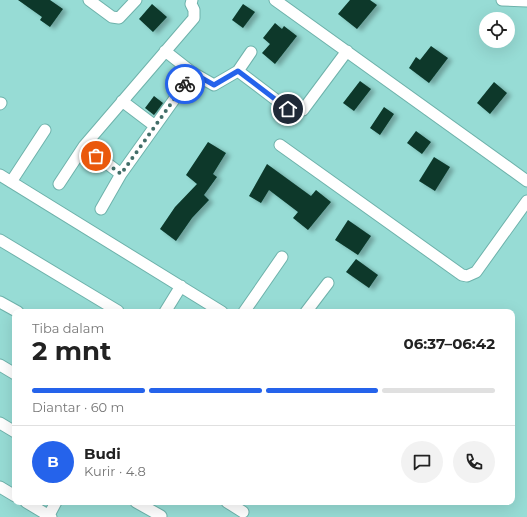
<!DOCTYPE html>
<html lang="id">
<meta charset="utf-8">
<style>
:root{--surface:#fff;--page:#f2f2f2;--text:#222;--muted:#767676;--line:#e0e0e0;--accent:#2563eb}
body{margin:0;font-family:Montserrat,sans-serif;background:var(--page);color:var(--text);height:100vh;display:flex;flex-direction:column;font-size:15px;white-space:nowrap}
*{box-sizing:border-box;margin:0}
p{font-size:13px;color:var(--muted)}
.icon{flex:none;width:22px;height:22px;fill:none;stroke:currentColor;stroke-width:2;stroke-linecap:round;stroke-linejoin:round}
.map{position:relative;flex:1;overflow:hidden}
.sheet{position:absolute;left:12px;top:309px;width:503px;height:196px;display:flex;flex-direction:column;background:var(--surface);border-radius:8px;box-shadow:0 4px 16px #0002}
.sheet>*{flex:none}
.controls{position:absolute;left:479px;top:12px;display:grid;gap:8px}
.controls a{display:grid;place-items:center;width:36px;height:36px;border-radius:50%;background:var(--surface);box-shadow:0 4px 16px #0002;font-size:20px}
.pin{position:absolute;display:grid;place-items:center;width:34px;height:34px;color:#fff;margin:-17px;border:2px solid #fff;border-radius:50%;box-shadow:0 1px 4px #0007}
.courier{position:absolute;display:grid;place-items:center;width:40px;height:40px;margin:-20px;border:3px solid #2563eb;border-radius:50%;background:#fff;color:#222;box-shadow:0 1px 5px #0007}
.headline em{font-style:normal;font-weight:700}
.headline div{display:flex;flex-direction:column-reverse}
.headline{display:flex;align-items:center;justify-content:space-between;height:68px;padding:0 20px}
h1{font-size:26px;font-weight:700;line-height:30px}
.bar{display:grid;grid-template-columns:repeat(4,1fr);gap:6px 4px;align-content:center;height:48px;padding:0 20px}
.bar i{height:5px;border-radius:3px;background:var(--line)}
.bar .current{background:var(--accent)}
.bar p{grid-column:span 4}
.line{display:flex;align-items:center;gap:10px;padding:0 20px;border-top:1px solid var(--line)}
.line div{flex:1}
.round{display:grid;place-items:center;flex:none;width:42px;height:42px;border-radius:21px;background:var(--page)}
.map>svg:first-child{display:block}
</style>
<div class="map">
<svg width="527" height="517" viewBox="0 0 527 517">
<defs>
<filter id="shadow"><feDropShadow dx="4.5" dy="2.5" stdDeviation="2" flood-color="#0004"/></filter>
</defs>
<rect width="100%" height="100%" fill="#97dcd5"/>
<path fill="#09382a" filter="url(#shadow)" d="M 18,0 L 50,0 L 63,9 L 50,27 L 40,20 L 42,17 Z
M 350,0 L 370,0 L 377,5 L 357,29 L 338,14 Z
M 152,4 L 167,17 L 153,32 L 139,19 Z
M 243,4 L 255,12 L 243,28 L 232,20 Z
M 275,23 L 282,29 L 284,26 L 297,36 L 275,64 L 262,53 L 270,44 L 263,38 Z
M 431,46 L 448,58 L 429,83 L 409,68 L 416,57 L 420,60 Z
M 360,81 L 371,89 L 354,111 L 343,103 Z
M 494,82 L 507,93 L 490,114 L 477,103 Z
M 154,96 L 163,103 L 154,115 L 145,108 Z
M 384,107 L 394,114 L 380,135 L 370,128 Z
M 416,131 L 431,142 L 422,154 L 407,143 Z
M 208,142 L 226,153 L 213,174 L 217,177 L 204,195 L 209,200 L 192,218 L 176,241 L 160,229 L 175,207 L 197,184 L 186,175 Z
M 434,157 L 450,167 L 435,191 L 419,181 Z
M 267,164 L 311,196 L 316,190 L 331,202 L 308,230 L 293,218 L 298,212 L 269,190 L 261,203 L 249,196 Z
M 348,220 L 371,236 L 358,255 L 335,240 Z
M 356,259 L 378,275 L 369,288 L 346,272 Z"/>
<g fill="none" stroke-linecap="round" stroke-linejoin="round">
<defs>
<path id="street" d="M 89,0 L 112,17 L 119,18 L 136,0
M 275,0 L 527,181
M 502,0 L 527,1
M 165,51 L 193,73 L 214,85 L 238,71 L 251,52
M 238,71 L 288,109
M 122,101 L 155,126
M 0,104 L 1,103
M 303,110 L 347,51
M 280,145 L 462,275 L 467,276 L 476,272 L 527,201
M 84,146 L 121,174
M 0,175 L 222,312
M 11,182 L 45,130
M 59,184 L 84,146 L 194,18 L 194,10 L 191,4 L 192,0
M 101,209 L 121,174 L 193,73
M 0,240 L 118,311
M 0,302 L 18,312
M 165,312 L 181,286
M 244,312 L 282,257
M 306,312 L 328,283
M 0,365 L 15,374
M 0,423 L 15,432
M 0,487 L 15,496
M 26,502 L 51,517
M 136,502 L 161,516
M 227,502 L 243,512
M 48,517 L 56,502"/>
</defs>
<use href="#street" stroke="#6eb2ab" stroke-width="13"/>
<use href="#street" stroke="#fff" stroke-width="11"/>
</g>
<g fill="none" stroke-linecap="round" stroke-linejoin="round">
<path stroke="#426e69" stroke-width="4" stroke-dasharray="0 7.2" d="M 96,156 L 121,174 L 185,84"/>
<path stroke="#2563eb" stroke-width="5" d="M 185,84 L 193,73 L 214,85 L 238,71 L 288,109"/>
</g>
</svg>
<div class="controls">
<a><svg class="icon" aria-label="locate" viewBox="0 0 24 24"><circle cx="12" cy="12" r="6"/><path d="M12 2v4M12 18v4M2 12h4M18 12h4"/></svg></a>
</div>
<div class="pin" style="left:96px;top:156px;background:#ea580c"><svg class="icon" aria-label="bag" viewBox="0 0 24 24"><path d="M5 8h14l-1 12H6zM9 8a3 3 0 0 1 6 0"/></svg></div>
<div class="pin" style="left:288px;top:109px;background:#1f2937"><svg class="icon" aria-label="home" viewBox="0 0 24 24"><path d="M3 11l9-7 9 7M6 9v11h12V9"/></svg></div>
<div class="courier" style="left:185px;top:84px"><svg class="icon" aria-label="bike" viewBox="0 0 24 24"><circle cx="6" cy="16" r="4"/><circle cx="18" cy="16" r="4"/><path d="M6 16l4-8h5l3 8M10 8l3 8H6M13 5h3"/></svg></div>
<section class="sheet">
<div class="headline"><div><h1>2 mnt</h1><p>Tiba dalam</p></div><em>06:37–06:42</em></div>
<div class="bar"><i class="current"></i><i class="current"></i><i class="current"></i><i></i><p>Diantar · 60 m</p></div>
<div class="line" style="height:72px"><b class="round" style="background:var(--accent);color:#fff">B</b><div><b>Budi</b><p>Kurir · 4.8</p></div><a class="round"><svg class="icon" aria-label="chat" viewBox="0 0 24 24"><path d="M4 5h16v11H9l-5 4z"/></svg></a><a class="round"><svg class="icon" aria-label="phone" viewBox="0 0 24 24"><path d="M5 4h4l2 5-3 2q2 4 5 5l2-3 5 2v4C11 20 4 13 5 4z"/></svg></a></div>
</section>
</div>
